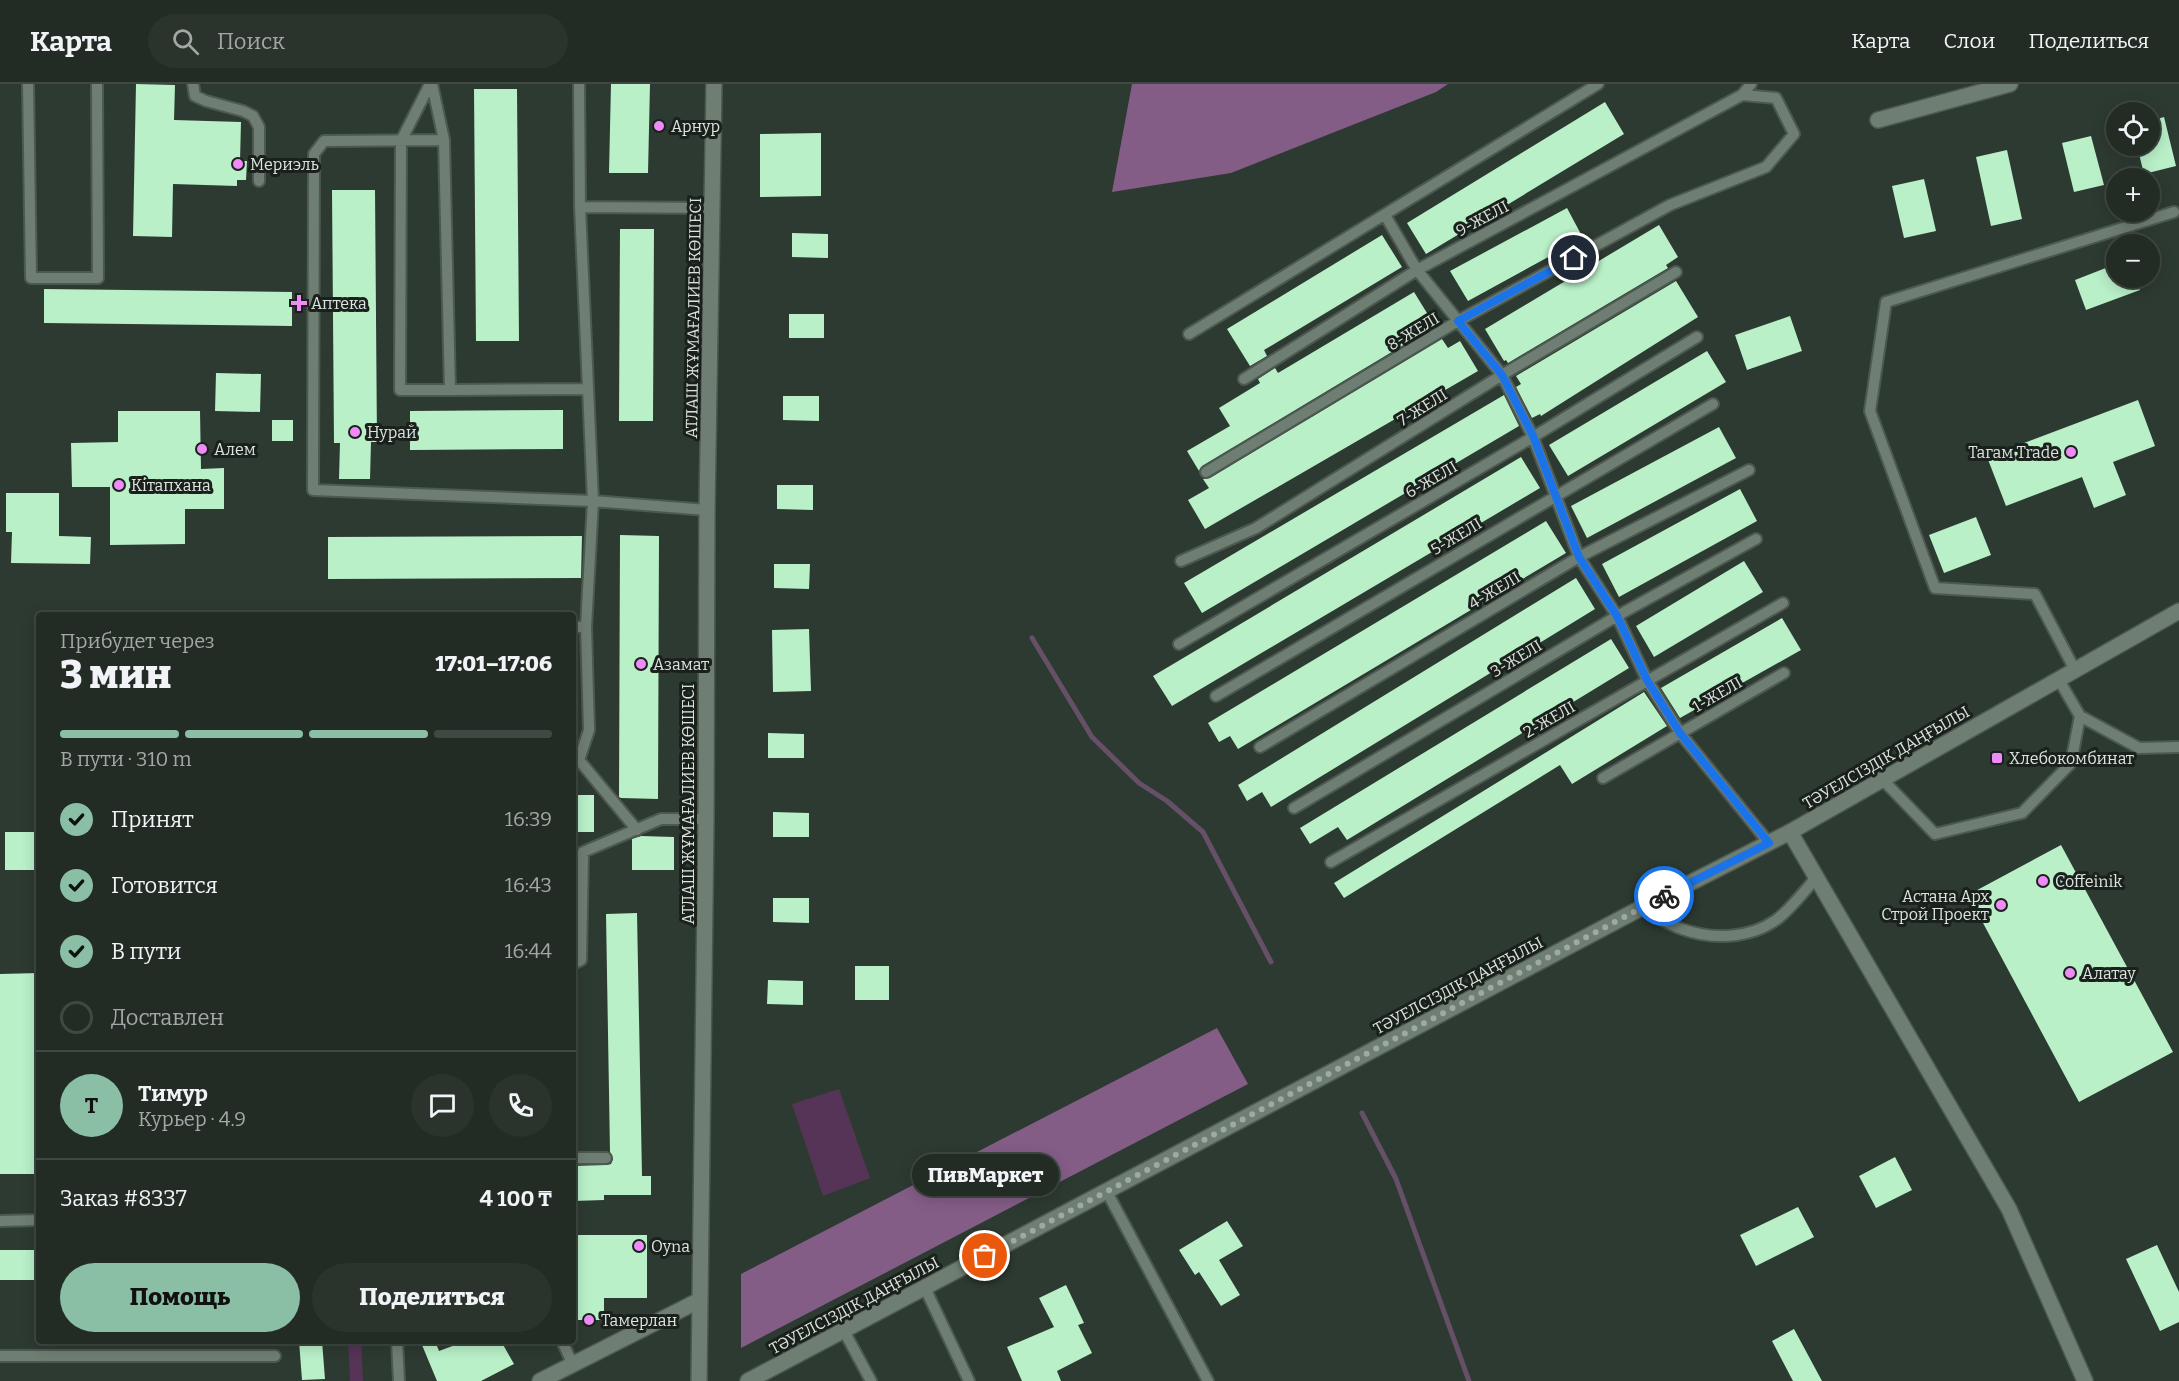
<!DOCTYPE html>
<html lang="ru">
<meta charset="utf-8">
<style>
:root{--surface:#222c25;--page:#2a342d;--text:#f1f3f6;--muted:#a2a7a7;--line:#3f4842;--accent:#8abfa5}
body{margin:0;font-family:Bitter,serif;background:var(--page);color:var(--text);height:100vh;display:flex;flex-direction:column;font-size:22px;white-space:nowrap}
*{box-sizing:border-box;margin:0}
p{font-size:20px;color:var(--muted)}
.icon{flex:none;width:33px;height:33px;fill:none;stroke:currentColor;stroke-width:2;stroke-linecap:round;stroke-linejoin:round}
.map{position:relative;flex:1;overflow:hidden}
.details{position:absolute;left:36px;top:528px;width:540px;height:732px;display:flex;flex-direction:column;background:var(--surface);border-radius:6px;box-shadow:0 3px 15px #0003,0 0 0 2px var(--line)}
.details>*{flex:none}
.buttons{position:absolute;left:2106px;top:18px;display:grid;gap:12px}
.buttons a{display:grid;place-items:center;width:54px;height:54px;border-radius:50%;background:var(--surface);box-shadow:0 3px 15px #0003,0 0 0 2px var(--line);font-size:30px}
.pin{position:absolute;display:grid;place-items:center;width:51px;height:51px;color:#fff;margin:-26px;border:3px solid #fff;border-radius:50%;box-shadow:0 2px 6px #0007}
.courier{position:absolute;display:grid;place-items:center;width:60px;height:60px;margin:-30px;border:4px solid #1a73e8;border-radius:50%;background:#fff;color:#222;box-shadow:0 2px 8px #0007}
.bubble{position:absolute;height:42px;border-radius:21px;background:var(--surface);box-shadow:0 3px 15px #0003,0 0 0 2px var(--line);font-size:20px;font-weight:800;line-height:42px;text-align:center}
.head em{font-style:normal;font-weight:800}
.head div{display:flex;flex-direction:column-reverse}
.head{display:flex;align-items:center;justify-content:space-between;height:102px;padding:0 24px}
h1{font-size:39px;font-weight:800;line-height:45px}
.bar{display:grid;grid-template-columns:repeat(4,1fr);gap:9px 6px;align-content:center;height:72px;padding:0 24px}
.bar i{height:8px;border-radius:4px;background:var(--line)}
.bar .selected{background:var(--accent)}
.bar p{grid-column:span 4}
.line{display:flex;align-items:center;gap:15px;padding:0 24px;border-top:2px solid var(--line)}
.line div{flex:1}
.round{display:grid;place-items:center;flex:none;width:63px;height:63px;border-radius:32px;background:var(--page)}
ol{padding:0 24px;list-style:none}
li{display:flex;align-items:center;gap:18px;height:66px}
li p{margin-inline-start:auto}
li .icon{padding:6px;border-radius:50%;background:var(--accent);color:#111;stroke-width:4}
li:last-child{color:var(--muted)}
li i{width:33px;height:33px;border:3px solid var(--line);border-radius:50%}
.cta{display:flex;gap:12px;margin-top:auto;padding:12px 24px}
.cta a{flex:1;height:69px;border-radius:36px;background:var(--accent);color:#111;font-size:24px;font-weight:800;line-height:69px;text-align:center}
.cta a+a{background:var(--page);color:var(--text)}
header{display:flex;align-items:center;gap:36px;box-sizing:border-box;height:84px;padding:0 30px;background:var(--surface);border-bottom:2px solid var(--line)}
header strong{font-size:28px}
nav{display:flex;gap:33px;margin-inline-start:auto;font-size:21px}
.search{width:420px;height:54px;background:var(--page);display:flex;align-items:center;gap:15px;box-sizing:border-box;padding:0 21px;border-radius:33px;color:var(--muted);font-size:22px}
.map>svg:first-child{display:block}
</style>
<header>
<strong>Карта</strong>
<div class="search"><svg class="icon" aria-label="search" viewBox="0 0 24 24"><circle cx="10" cy="10" r="6"/><path d="M15 15l6 6"/></svg>Поиск</div>
<nav><a>Карта</a><a>Слои</a><a>Поделиться</a></nav>
</header>
<div class="map">
<svg width="2179" height="1297" viewBox="0 0 2179 1297">
<rect width="100%" height="100%" fill="#2d3a31"/>
<path fill="#563458" d="M 839,1005 L 870,1094 L 823,1112 L 792,1020 Z
M 348,1257 L 361,1257 L 363,1297 L 350,1297 Z"/>
<path fill="#845d87" d="M 1132,0 L 1448,0 L 1436,8 L 1231,89 L 1112,108 Z
M 1217,944 L 1248,1000 L 741,1264 L 741,1190 Z"/>
<g fill="none" stroke-linecap="round" stroke-linejoin="round">
<path stroke="#665068" stroke-width="5" d="M 1032,554 L 1092,653 L 1139,699 L 1167,717 L 1203,748 L 1271,878
M 1362,1029 L 1396,1095 L 1469,1297"/>
</g>
<path fill="#b9f0c8" d="M 136,0 L 175,1 L 174,36 L 241,38 L 240,77 L 247,77 L 246,96 L 237,96 L 237,102 L 173,100 L 172,153 L 133,152 Z
M 611,0 L 650,0 L 648,89 L 609,89 Z
M 474,5 L 517,5 L 519,257 L 476,257 Z
M 1605,18 L 1624,50 L 1426,170 L 1407,139 Z
M 2164,33 L 2176,82 L 2144,90 L 2137,62 L 2150,62 L 2150,37 Z
M 821,49 L 821,112 L 760,113 L 760,50 Z
M 2091,52 L 2104,101 L 2074,108 L 2062,59 Z
M 2007,66 L 2022,135 L 1991,142 L 1976,73 Z
M 1924,95 L 1936,147 L 1904,154 L 1892,102 Z
M 332,106 L 375,106 L 377,358 L 371,358 L 370,395 L 339,395 L 340,359 L 334,359 Z
M 1567,124 L 1583,154 L 1468,217 L 1450,187 Z
M 1659,141 L 1678,173 L 1666,181 L 1668,184 L 1508,279 L 1506,276 L 1504,277 L 1485,245 Z
M 620,145 L 654,145 L 653,337 L 619,337 Z
M 792,149 L 828,150 L 828,174 L 792,173 Z
M 1382,151 L 1402,183 L 1264,266 L 1267,272 L 1250,282 L 1227,245 Z
M 2116,180 L 2116,194 L 2135,194 L 2140,206 L 2086,226 L 2075,196 Z
M 1676,197 L 1698,233 L 1541,332 L 1540,330 L 1532,334 L 1516,303 L 1521,300 L 1516,292 Z
M 44,205 L 292,208 L 292,242 L 44,239 Z
M 1414,208 L 1435,242 L 1202,382 L 1199,387 L 1187,367 L 1230,342 L 1219,324 L 1260,299 L 1258,295 L 1275,284 L 1278,289 Z
M 789,230 L 824,230 L 824,254 L 789,254 Z
M 1790,232 L 1802,267 L 1747,286 L 1735,251 Z
M 1442,255 L 1448,264 L 1460,257 L 1478,287 L 1205,445 L 1188,416 L 1209,404 L 1203,395 L 1210,394 Z
M 1707,267 L 1726,298 L 1568,392 L 1549,361 Z
M 216,289 L 261,290 L 260,328 L 215,327 Z
M 1504,311 L 1519,342 L 1202,529 L 1184,499 Z
M 783,312 L 819,312 L 819,337 L 783,336 Z
M 2138,316 L 2155,362 L 2113,378 L 2126,411 L 2094,424 L 2082,393 L 2006,422 L 1987,373 Z
M 563,326 L 563,365 L 410,366 L 410,327 Z
M 118,327 L 200,327 L 201,385 L 224,384 L 224,425 L 185,425 L 185,460 L 110,461 L 110,403 L 72,403 L 71,359 L 118,358 Z
M 272,336 L 293,336 L 293,357 L 272,357 Z
M 1719,343 L 1736,374 L 1587,454 L 1571,422 Z
M 1521,373 L 1540,404 L 1172,622 L 1153,592 Z
M 777,401 L 813,401 L 813,426 L 777,425 Z
M 1740,405 L 1757,437 L 1619,513 L 1602,480 Z
M 6,409 L 59,409 L 59,452 L 91,453 L 90,480 L 11,479 L 12,448 L 6,448 Z
M 1976,433 L 1991,471 L 1944,489 L 1929,451 Z
M 1546,437 L 1566,469 L 1238,665 L 1230,652 L 1219,658 L 1208,639 Z
M 620,451 L 659,452 L 658,715 L 621,714 L 619,713 Z
M 582,452 L 581,494 L 328,495 L 328,453 Z
M 1744,477 L 1763,508 L 1654,573 L 1636,542 Z
M 774,480 L 810,480 L 809,505 L 774,504 Z
M 1576,494 L 1595,525 L 1271,723 L 1262,708 L 1247,717 L 1238,701 Z
M 1782,534 L 1801,566 L 1680,634 L 1661,604 Z
M 809,545 L 811,607 L 773,608 L 772,546 Z
M 1611,555 L 1629,584 L 1347,756 L 1338,743 L 1310,760 L 1300,744 Z
M 1644,608 L 1667,642 L 1572,700 L 1560,681 L 1344,814 L 1334,799 Z
M 768,649 L 804,650 L 804,674 L 768,674 Z
M 573,711 L 594,711 L 594,748 L 573,748 Z
M 773,728 L 809,729 L 809,753 L 773,753 Z
M 5,748 L 39,748 L 39,786 L 5,786 Z
M 641,752 L 674,753 L 674,786 L 632,786 L 632,755 Z
M 2061,761 L 2173,968 L 2079,1018 L 1968,811 Z
M 773,814 L 809,814 L 809,839 L 773,838 Z
M 637,829 L 642,1092 L 651,1092 L 651,1111 L 604,1111 L 604,1116 L 573,1117 L 573,1082 L 607,1081 L 611,1080 L 613,1075 L 610,1068 L 606,830 Z
M 855,882 L 889,882 L 889,916 L 855,916 Z
M 39,889 L 39,1090 L 0,1090 L 0,890 Z
M 768,896 L 803,897 L 803,921 L 767,920 Z
M 1895,1073 L 1912,1106 L 1876,1124 L 1859,1092 Z
M 1798,1123 L 1814,1153 L 1756,1182 L 1740,1151 Z
M 1227,1137 L 1243,1162 L 1219,1176 L 1240,1211 L 1221,1222 L 1199,1188 L 1195,1191 L 1179,1166 Z
M 573,1151 L 647,1151 L 647,1214 L 604,1214 L 604,1236 L 573,1236 Z
M 2157,1161 L 2179,1208 L 2179,1238 L 2160,1247 L 2126,1175 Z
M 0,1166 L 39,1166 L 39,1196 L 0,1196 Z
M 1066,1201 L 1084,1239 L 1078,1241 L 1092,1269 L 1057,1287 L 1061,1297 L 1022,1297 L 1007,1263 L 1054,1243 L 1039,1214 Z
M 1794,1245 L 1822,1297 L 1793,1297 L 1772,1257 Z
M 299,1257 L 322,1257 L 325,1295 L 302,1296 Z
M 432,1257 L 435,1257 L 439,1267 L 466,1257 L 501,1257 L 514,1280 L 481,1297 L 437,1297 L 422,1261 Z"/>
<g fill="none" stroke-linecap="round" stroke-linejoin="round">
<defs>
<path id="service" d="M 28,0 L 31,194 L 98,194 L 97,0
M 193,0 L 195,12 L 206,17 L 243,27 L 253,32 L 259,43 L 259,97
M 430,0 L 401,57 L 400,306 L 450,306
M 432,0 L 444,56 L 450,306 L 588,305
M 579,0 L 580,123
M 444,56 L 324,57 L 314,70 L 313,406 L 593,417 L 707,426
M 1385,131 L 1417,186 L 1502,291 L 1533,353 L 1579,473 L 1617,532 L 1647,596 L 1680,649 L 1769,759
M 1189,250 L 1598,0
M 1244,295 L 1417,186 L 1742,11 L 1751,0
M 1206,388 L 1458,237 L 1670,121 L 1766,83 L 1794,50 L 1776,14 L 1742,11
M 1181,477 L 1256,444 L 1502,291 L 1676,188
M 573,543 L 586,543 L 589,646 L 579,676 L 573,679
M 586,543 L 593,417 L 580,123 L 713,124
M 1179,560 L 1533,353 L 1697,253
M 2075,586 L 2035,510 L 1935,504 L 1870,327 L 1886,218 L 2174,128
M 2059,596 L 2080,632 L 2139,664 L 2179,663
M 1216,612 L 1713,320
M 1260,663 L 1579,473 L 1749,386
M 579,676 L 637,746
M 1603,694 L 1784,589
M 1883,696 L 1935,750 L 2022,729 L 2071,679 L 2080,632
M 1294,724 L 1617,532 L 1756,455
M 1331,778 L 1783,519
M 1641,824 C 1654,831 1668,841 1682,845 C 1712,856 1749,855 1776,836 C 1791,825 1804,807 1817,793
M 573,880 L 581,876 L 583,768 L 661,735 L 706,735
M 573,1074 L 606,1074
M 1107,1108 L 1208,1297
M 0,1137 L 39,1136
M 925,1204 L 969,1297
M 844,1247 L 871,1297
M 397,1257 L 399,1297
M 562,1257 L 573,1281
M 0,1272 L 275,1272"/>
<path id="minor" d="M 1878,36 L 2010,0
M 1790,748 L 2009,1125 L 2085,1297
M 540,1297 L 700,1216
M 699,1297 L 706,735 L 707,426 L 714,0"/>
<path id="tertiary" d="M 748,1297 L 1641,824 L 1790,748 L 2179,527"/>
</defs>
<use href="#service" stroke="#4d5850" stroke-width="14"/>
<use href="#minor" stroke="#4d5850" stroke-width="18"/>
<use href="#tertiary" stroke="#4d5850" stroke-width="18"/>
<use href="#service" stroke="#6f7e73" stroke-width="10"/>
<use href="#minor" stroke="#6f7e73" stroke-width="15"/>
<use href="#tertiary" stroke="#6f7e73" stroke-width="15"/>
</g>
<g fill="none" stroke-linecap="round" stroke-linejoin="round">
<path stroke="#9fa8a1" stroke-width="6" stroke-dasharray="0 10.8" d="M 985,1172 L 1664,812"/>
<path stroke="#1a73e8" stroke-width="8" d="M 1574,174 L 1458,237 L 1502,291 L 1533,352 L 1579,473 L 1617,532 L 1647,596 L 1680,649 L 1769,759 L 1664,812"/>
</g>
<g fill="#ef8bf7" stroke="#1a201b" stroke-width="2">
<circle cx="659" cy="42" r="6"/>
<circle cx="238" cy="80" r="6"/>
<path d="M296 210h6v6h6v6h-6v6h-6v-6h-6v-6h6z"/>
<circle cx="355" cy="348" r="6"/>
<circle cx="202" cy="365" r="6"/>
<circle cx="2071" cy="368" r="6"/>
<circle cx="119" cy="401" r="6"/>
<circle cx="641" cy="580" r="6"/>
<rect x="1991" y="668" width="12" height="12" rx="3"/>
<circle cx="2043" cy="797" r="6"/>
<circle cx="2001" cy="821" r="6"/>
<circle cx="2070" cy="889" r="6"/>
<circle cx="639" cy="1162" r="6"/>
<circle cx="589" cy="1236" r="6"/>
</g>
<g text-anchor="middle" stroke-width="6" stroke-linejoin="round" paint-order="stroke">
<g font-size="16" fill="#dce4de" stroke="#1a201b" text-anchor="start">
<text x="671" y="48">Арнур</text>
<text x="250" y="86">Мериэль</text>
<text x="311" y="225">Аптека</text>
<text x="367" y="354">Нурай</text>
<text x="214" y="371">Алем</text>
<text x="2059" y="374" text-anchor="end">Тагам Trade</text>
<text x="131" y="407">Кітапxана</text>
<text x="653" y="586">Азамат</text>
<text x="2009" y="680">Хлебокомбинат</text>
<text x="2055" y="803">Coffeinik</text>
<text x="1989" y="818" text-anchor="end">Астана Арх<tspan x="1989" dy="18">Строй Проект</tspan></text>
<text x="2082" y="895">Алатау</text>
<text x="651" y="1168">Oyna</text>
<text x="601" y="1242">Тамерлан</text>
</g>
<g font-size="16" fill="#dce4de" stroke="#1a201b">
<text transform="translate(1482 134) rotate(-28)" y="6">9-ЖЕЛІ</text>
<text transform="translate(693 234) rotate(-89)" y="6">АТЛАШ ЖҰМАҒАЛИЕВ КӨШЕСІ</text>
<text transform="translate(1413 247) rotate(-31)" y="6">8-ЖЕЛІ</text>
<text transform="translate(1422 323) rotate(-32)" y="6">7-ЖЕЛІ</text>
<text transform="translate(1431 395) rotate(-30)" y="6">6-ЖЕЛІ</text>
<text transform="translate(1456 452) rotate(-31)" y="6">5-ЖЕЛІ</text>
<text transform="translate(1494 506) rotate(-31)" y="6">4-ЖЕЛІ</text>
<text transform="translate(1516 574) rotate(-31)" y="6">3-ЖЕЛІ</text>
<text transform="translate(1717 610) rotate(-30)" y="6">1-ЖЕЛІ</text>
<text transform="translate(1549 635) rotate(-30)" y="6">2-ЖЕЛІ</text>
<text transform="translate(1886 673) rotate(-30)" y="6">ТӘУЕЛСІЗДІК ДАҢҒЫЛЫ</text>
<text transform="translate(688 720) rotate(-90)" y="6">АТЛАШ ЖҰМАҒАЛИЕВ КӨШЕСІ</text>
<text transform="translate(1458 901) rotate(-28)" y="6">ТӘУЕЛСІЗДІК ДАҢҒЫЛЫ</text>
<text transform="translate(854 1221) rotate(-28)" y="6">ТӘУЕЛСІЗДІК ДАҢҒЫЛЫ</text>
</g>
</g>
</svg>
<div class="buttons">
<a><svg class="icon" aria-label="locate" viewBox="0 0 24 24"><circle cx="12" cy="12" r="6"/><path d="M12 2v4M12 18v4M2 12h4M18 12h4"/></svg></a>
<a>+</a>
<a>−</a>
</div>
<div class="pin" style="left:985px;top:1172px;background:#ea580c"><svg class="icon" aria-label="bag" viewBox="0 0 24 24"><path d="M5 8h14l-1 12H6zM9 8a3 3 0 0 1 6 0"/></svg></div>
<div class="pin" style="left:1574px;top:174px;background:#1f2937"><svg class="icon" aria-label="home" viewBox="0 0 24 24"><path d="M3 11l9-7 9 7M6 9v11h12V9"/></svg></div>
<div class="courier" style="left:1664px;top:812px"><svg class="icon" aria-label="bike" viewBox="0 0 24 24"><circle cx="6" cy="16" r="4"/><circle cx="18" cy="16" r="4"/><path d="M6 16l4-8h5l3 8M10 8l3 8H6M13 5h3"/></svg></div>
<div class="bubble" style="left:912px;top:1070px;width:147px">ПивМаркет</div>
<section class="details">
<div class="head"><div><h1>3 мин</h1><p>Прибудет через</p></div><em>17:01–17:06</em></div>
<div class="bar"><i class="selected"></i><i class="selected"></i><i class="selected"></i><i></i><p>В пути · 310 m</p></div>
<ol>
<li><svg class="icon" aria-label="check" viewBox="0 0 24 24"><path d="M5 12l5 5 9-10"/></svg>Принят<p>16:39</p></li>
<li><svg class="icon" aria-label="check" viewBox="0 0 24 24"><path d="M5 12l5 5 9-10"/></svg>Готовится<p>16:43</p></li>
<li><svg class="icon" aria-label="check" viewBox="0 0 24 24"><path d="M5 12l5 5 9-10"/></svg>В пути<p>16:44</p></li>
<li><i></i>Доставлен</li>
</ol>
<div class="line" style="height:108px"><b class="round" style="background:var(--accent);color:#111">Т</b><div><b>Тимур</b><p>Курьер · 4.9</p></div><a class="round"><svg class="icon" aria-label="chat" viewBox="0 0 24 24"><path d="M4 5h16v11H9l-5 4z"/></svg></a><a class="round"><svg class="icon" aria-label="phone" viewBox="0 0 24 24"><path d="M5 4h4l2 5-3 2q2 4 5 5l2-3 5 2v4C11 20 4 13 5 4z"/></svg></a></div>
<div class="line" style="height:78px"><div>Заказ #8337</div><b>4 100 ₸</b></div>
<div class="cta"><a>Помощь</a><a>Поделиться</a></div>
</section>
</div>
